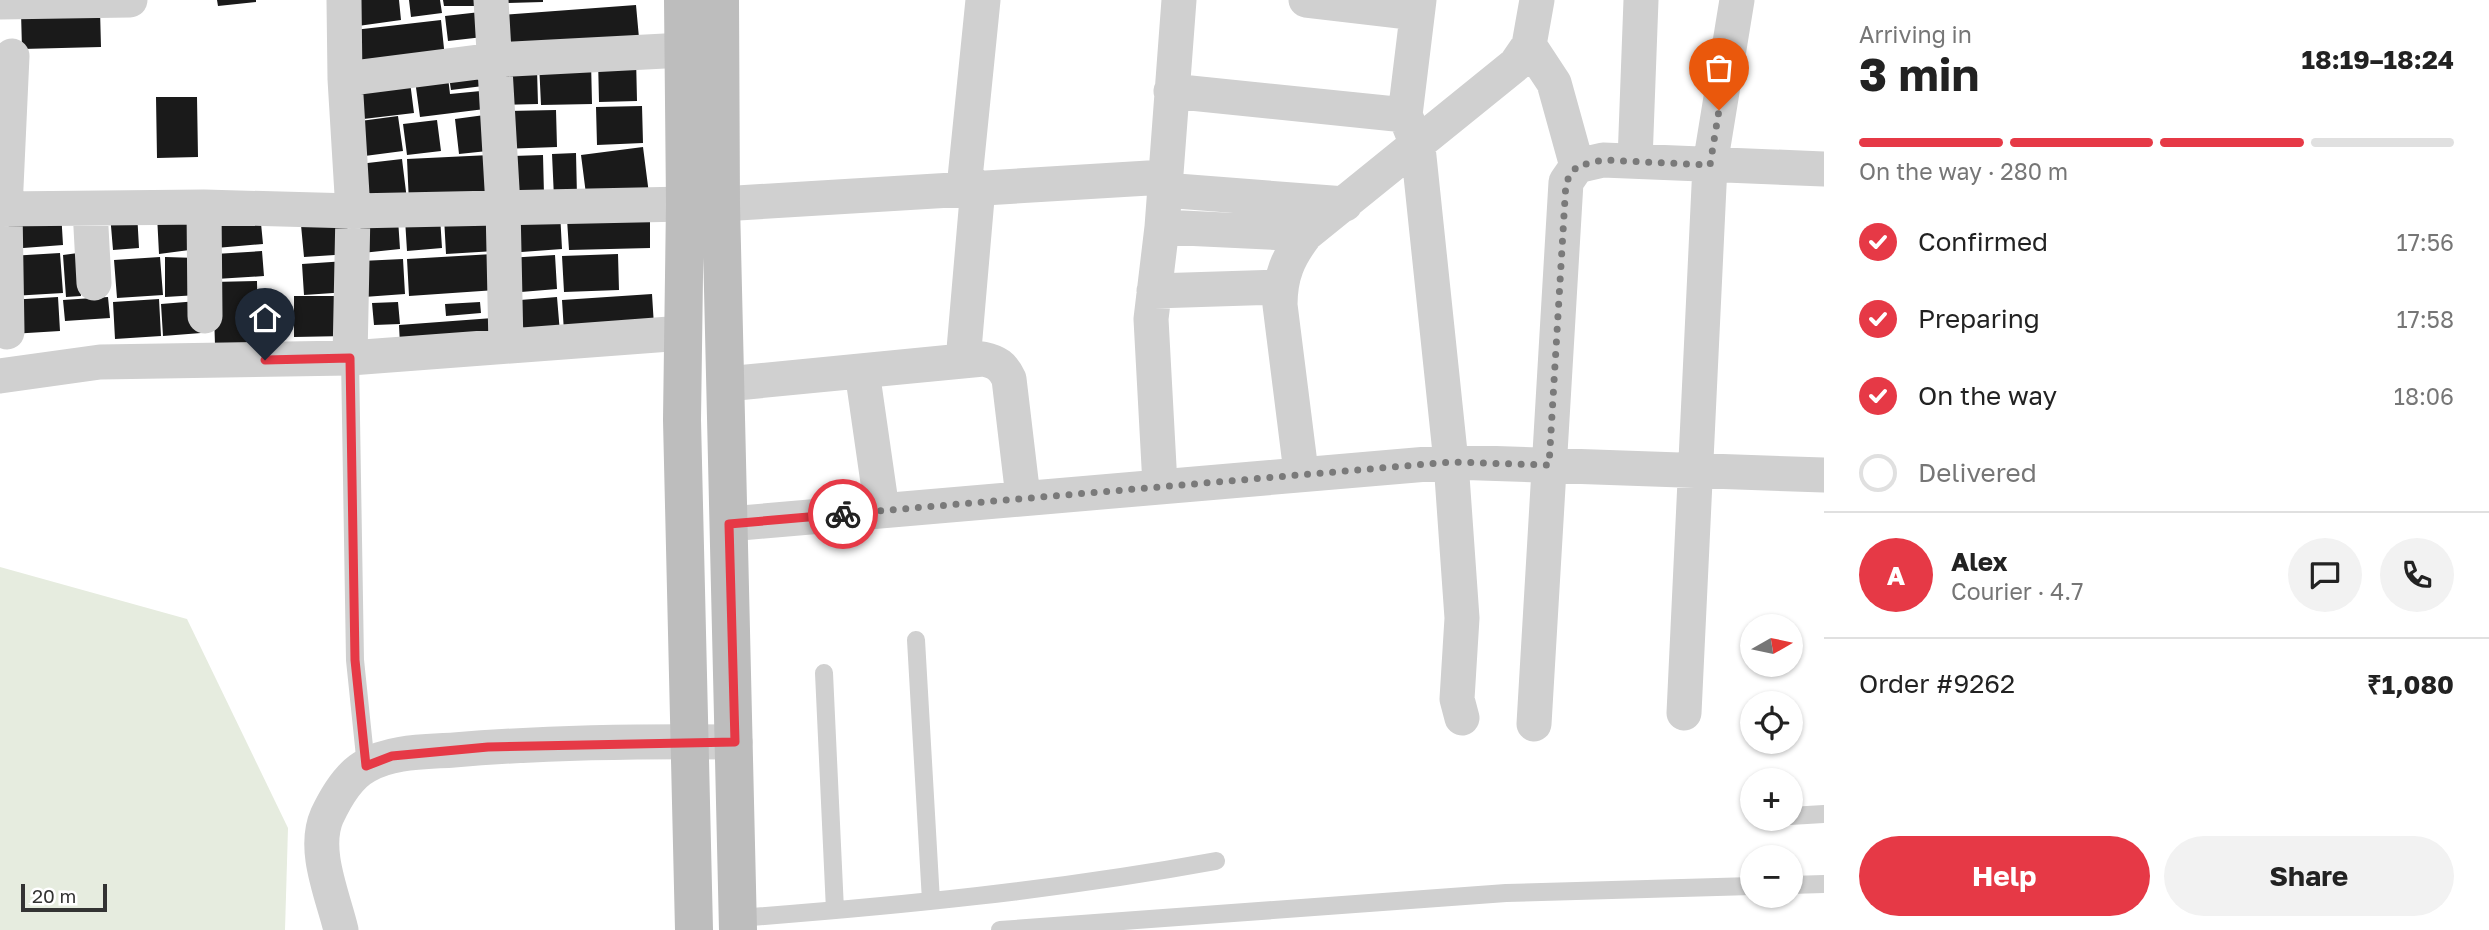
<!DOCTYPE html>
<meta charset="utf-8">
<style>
:root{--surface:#fff;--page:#f2f2f2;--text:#222;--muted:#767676;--line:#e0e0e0;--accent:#e63946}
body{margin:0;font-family:"Golos Text",sans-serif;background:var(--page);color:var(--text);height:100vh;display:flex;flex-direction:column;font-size:26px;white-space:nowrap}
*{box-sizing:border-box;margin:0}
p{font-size:23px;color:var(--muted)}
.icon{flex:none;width:38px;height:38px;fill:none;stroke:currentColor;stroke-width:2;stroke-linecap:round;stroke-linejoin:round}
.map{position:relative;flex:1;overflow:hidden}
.details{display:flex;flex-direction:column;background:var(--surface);width:665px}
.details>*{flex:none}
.needle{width:46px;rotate:81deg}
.tools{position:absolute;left:1740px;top:614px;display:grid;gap:14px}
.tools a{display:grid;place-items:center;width:63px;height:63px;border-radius:50%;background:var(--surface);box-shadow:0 2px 5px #0004;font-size:35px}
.scale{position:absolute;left:21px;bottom:18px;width:86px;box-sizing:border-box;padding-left:7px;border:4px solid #333;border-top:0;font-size:19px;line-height:24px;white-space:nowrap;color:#333;-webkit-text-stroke:5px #fff;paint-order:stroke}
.pin{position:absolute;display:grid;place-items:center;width:60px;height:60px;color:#fff;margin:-72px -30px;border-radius:50% 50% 50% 0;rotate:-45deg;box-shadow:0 0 7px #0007}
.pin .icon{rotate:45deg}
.courier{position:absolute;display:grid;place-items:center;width:70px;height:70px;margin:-35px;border:5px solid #e63946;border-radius:50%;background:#fff;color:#222;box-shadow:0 2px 9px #0007}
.summary em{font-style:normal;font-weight:700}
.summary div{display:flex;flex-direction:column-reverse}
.summary{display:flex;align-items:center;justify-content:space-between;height:119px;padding:0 35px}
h1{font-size:46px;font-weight:700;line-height:52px}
.bar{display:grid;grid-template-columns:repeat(4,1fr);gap:10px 7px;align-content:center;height:84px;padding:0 35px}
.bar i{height:9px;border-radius:5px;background:var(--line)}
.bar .selected{background:var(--accent)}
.bar p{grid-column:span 4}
.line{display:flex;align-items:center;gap:18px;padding:0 35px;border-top:2px solid var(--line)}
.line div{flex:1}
.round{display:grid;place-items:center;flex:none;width:74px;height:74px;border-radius:37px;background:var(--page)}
ol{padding:0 35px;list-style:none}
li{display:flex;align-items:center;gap:21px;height:77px}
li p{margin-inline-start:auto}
li .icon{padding:7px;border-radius:50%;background:var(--accent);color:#fff;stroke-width:4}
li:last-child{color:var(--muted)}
li i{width:38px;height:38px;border:4px solid var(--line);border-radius:50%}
.primary-button{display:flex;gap:14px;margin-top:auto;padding:14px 35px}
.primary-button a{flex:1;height:80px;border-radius:42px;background:var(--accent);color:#fff;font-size:28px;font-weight:700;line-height:80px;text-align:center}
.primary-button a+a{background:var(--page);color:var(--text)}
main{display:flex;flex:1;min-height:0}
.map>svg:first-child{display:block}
</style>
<main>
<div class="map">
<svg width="1824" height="930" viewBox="0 0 1824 930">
<rect width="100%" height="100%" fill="#fff"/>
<path fill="#e6ecdf" d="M 0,567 L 187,619 L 288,828 L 285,930 L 0,930 Z"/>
<path fill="#1a1a1a" d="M 217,0 L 256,0 L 256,2 L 218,6 Z
M 355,0 L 399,0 L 401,20 L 358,26 Z
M 409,0 L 440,0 L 442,13 L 411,17 Z
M 443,0 L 479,0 L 479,6 L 444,6 Z
M 507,0 L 543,0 L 543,2 L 507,3 Z
M 636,5 L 640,49 L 505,59 L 502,15 Z
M 100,10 L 101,47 L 22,49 L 21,12 Z
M 489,11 L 492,36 L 448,41 L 445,16 Z
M 441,20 L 445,58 L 359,69 L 354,30 Z
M 636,57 L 637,101 L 599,102 L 598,58 Z
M 591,61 L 592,104 L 541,105 L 539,63 Z
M 489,66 L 491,85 L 451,90 L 448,71 Z
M 447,69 L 450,94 L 491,90 L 493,108 L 420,117 L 414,73 Z
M 537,69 L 538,104 L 500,105 L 499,70 Z
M 409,74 L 414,113 L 355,120 L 351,81 Z
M 156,97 L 197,97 L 198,157 L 157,158 Z
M 642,106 L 643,143 L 597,145 L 596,107 Z
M 556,110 L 557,147 L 504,149 L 503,111 Z
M 492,114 L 497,150 L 459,154 L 455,119 Z
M 398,116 L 403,151 L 357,157 L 353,122 Z
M 437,120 L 441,151 L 407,155 L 403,124 Z
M 643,147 L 649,194 L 587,202 L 581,155 Z
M 576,153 L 577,197 L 554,198 L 552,154 Z
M 490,155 L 492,198 L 409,203 L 407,159 Z
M 543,155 L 544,195 L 514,196 L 513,156 Z
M 402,159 L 407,200 L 364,206 L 359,164 Z
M 61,211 L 63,245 L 10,249 L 8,214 Z
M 137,212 L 139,248 L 113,250 L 110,214 Z
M 560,212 L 562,249 L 508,253 L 505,215 Z
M 200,213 L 197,249 L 159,254 L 157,215 Z
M 260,213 L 263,244 L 216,248 L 214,216 Z
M 493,213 L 495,251 L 446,254 L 444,217 Z
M 650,216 L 650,248 L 569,250 L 567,219 Z
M 440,217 L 442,248 L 407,251 L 405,219 Z
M 398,219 L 400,249 L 362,253 L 360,222 Z
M 347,223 L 350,254 L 304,257 L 301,225 Z
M 262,251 L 264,276 L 216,279 L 215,254 Z
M 60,253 L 63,293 L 12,296 L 10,256 Z
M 78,253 L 81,296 L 66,297 L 63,255 Z
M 493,254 L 496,290 L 409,296 L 407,259 Z
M 618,254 L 619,290 L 564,292 L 562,256 Z
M 555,255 L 557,289 L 509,293 L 507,258 Z
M 160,257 L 163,295 L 117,298 L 114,260 Z
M 165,257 L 197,258 L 198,295 L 165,297 Z
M 403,259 L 405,294 L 364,297 L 361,261 Z
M 346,261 L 348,292 L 304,295 L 302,264 Z
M 257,281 L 258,344 L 215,345 L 213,282 Z
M 652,294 L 654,326 L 564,332 L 562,300 Z
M 294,296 L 345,296 L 346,336 L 294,337 Z
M 58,297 L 60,331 L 11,334 L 9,300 Z
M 108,297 L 110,318 L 65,321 L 63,300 Z
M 557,297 L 560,333 L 510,337 L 508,301 Z
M 159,299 L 161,336 L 115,339 L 113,302 Z
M 198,301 L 201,333 L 163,336 L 161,304 Z
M 398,302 L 400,324 L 374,325 L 372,303 Z
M 480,302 L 481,313 L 446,316 L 445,304 Z
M 493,318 L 495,339 L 400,345 L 399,325 Z"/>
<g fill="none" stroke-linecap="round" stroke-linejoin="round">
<path stroke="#d0d0d0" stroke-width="18" d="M 350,358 L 355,660 L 366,766
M 916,640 L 931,901
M 824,673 L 835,910
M 1790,816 L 1824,814
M 1790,885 L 1824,884
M 738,918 C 898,906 1058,890 1216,861
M 1000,930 L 1506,893 L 1752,886"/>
<path stroke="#d0d0d0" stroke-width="35" d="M 344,0 L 345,79 L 353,211 L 350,358
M 491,0 L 503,206 L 506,346
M 1306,0 L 1417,13
M 1419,0 L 1405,115 L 1418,147 L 1451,462 L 1462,618 L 1457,699 L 1462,718
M 0,2 L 130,0
M 1529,45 L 1554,83 L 1577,166
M 345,79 L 494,60 L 684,50
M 1171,91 L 1405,115
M 1635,161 L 1641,0
M 964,188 L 983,0
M 1164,190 L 1345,204
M 721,204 L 1165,177
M 204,207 L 205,316
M 0,209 L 204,207 L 353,211 L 685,204
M 90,209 L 94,283
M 1162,227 L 1306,234
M 1154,291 L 1280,287
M 7,332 L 5,209 L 12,56
M 963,361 L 978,187
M 862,371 L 882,510
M 0,376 L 100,362 L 350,358 L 683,333
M 726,384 L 983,359 C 997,362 1003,366 1009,379 L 1023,497
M 1301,472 L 1280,305 C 1280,276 1288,257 1306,234 L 1516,64 L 1529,45 L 1537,0
M 1160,485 L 1151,319 L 1162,227 L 1179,0
M 729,524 L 1451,462 L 1824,475
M 1684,713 L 1710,165 L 1737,0
M 1534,724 L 1566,182 L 1577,166 L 1603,160 L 1824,169
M 341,930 C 333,896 312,850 327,816 C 335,799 349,775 366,766 C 391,751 425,752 454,750 C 547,742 641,741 735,742"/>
<path stroke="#bdbdbd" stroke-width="38" d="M 683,0 L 685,204 L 682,420 L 694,930
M 720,0 L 721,204 L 738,930"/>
</g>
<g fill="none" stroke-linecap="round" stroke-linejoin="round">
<path stroke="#7a7a7a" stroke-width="7" stroke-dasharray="0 12.6" d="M 843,514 L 1451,462 L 1549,465 L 1566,182 L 1577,166 L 1603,160 L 1710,165 L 1719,110"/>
<path stroke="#e63946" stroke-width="9" d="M 265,360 L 350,358 L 355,660 L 366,766 L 392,756 L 488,747 L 735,742 L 729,524 L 843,514"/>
</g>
</svg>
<div class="tools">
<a><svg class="needle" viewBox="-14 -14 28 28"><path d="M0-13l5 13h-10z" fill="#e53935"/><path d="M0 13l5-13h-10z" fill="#767676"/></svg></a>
<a><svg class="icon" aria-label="locate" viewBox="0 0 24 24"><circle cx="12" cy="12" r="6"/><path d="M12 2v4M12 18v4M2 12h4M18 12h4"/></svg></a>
<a>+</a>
<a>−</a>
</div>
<div class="scale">20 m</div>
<div class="pin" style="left:1719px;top:110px;background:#ea580c"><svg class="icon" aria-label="bag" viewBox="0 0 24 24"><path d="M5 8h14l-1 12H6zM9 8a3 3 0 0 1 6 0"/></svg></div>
<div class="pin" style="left:265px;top:360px;background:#1f2937"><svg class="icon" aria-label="home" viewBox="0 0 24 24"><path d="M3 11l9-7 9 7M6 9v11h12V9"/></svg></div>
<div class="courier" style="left:843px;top:514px"><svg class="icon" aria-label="bike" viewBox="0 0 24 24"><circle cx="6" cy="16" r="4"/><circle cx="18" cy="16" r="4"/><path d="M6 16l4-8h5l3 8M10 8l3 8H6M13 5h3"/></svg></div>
</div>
<section class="details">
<div class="summary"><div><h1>3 min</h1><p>Arriving in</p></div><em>18:19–18:24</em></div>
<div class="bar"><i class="selected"></i><i class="selected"></i><i class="selected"></i><i></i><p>On the way · 280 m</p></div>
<ol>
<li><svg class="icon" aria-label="check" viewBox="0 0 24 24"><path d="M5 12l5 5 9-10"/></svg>Confirmed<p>17:56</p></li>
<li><svg class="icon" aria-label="check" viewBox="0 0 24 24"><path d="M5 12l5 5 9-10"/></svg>Preparing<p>17:58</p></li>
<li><svg class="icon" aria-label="check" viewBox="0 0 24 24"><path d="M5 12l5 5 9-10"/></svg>On the way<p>18:06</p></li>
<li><i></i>Delivered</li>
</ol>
<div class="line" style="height:126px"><b class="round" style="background:var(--accent);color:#fff">A</b><div><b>Alex</b><p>Courier · 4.7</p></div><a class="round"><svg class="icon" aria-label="chat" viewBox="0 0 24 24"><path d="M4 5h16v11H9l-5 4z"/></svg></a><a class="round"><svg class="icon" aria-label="phone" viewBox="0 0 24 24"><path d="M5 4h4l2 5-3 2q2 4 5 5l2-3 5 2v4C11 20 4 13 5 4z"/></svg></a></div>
<div class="line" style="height:91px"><div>Order #9262</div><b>₹1,080</b></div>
<div class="primary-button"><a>Help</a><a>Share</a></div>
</section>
</main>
